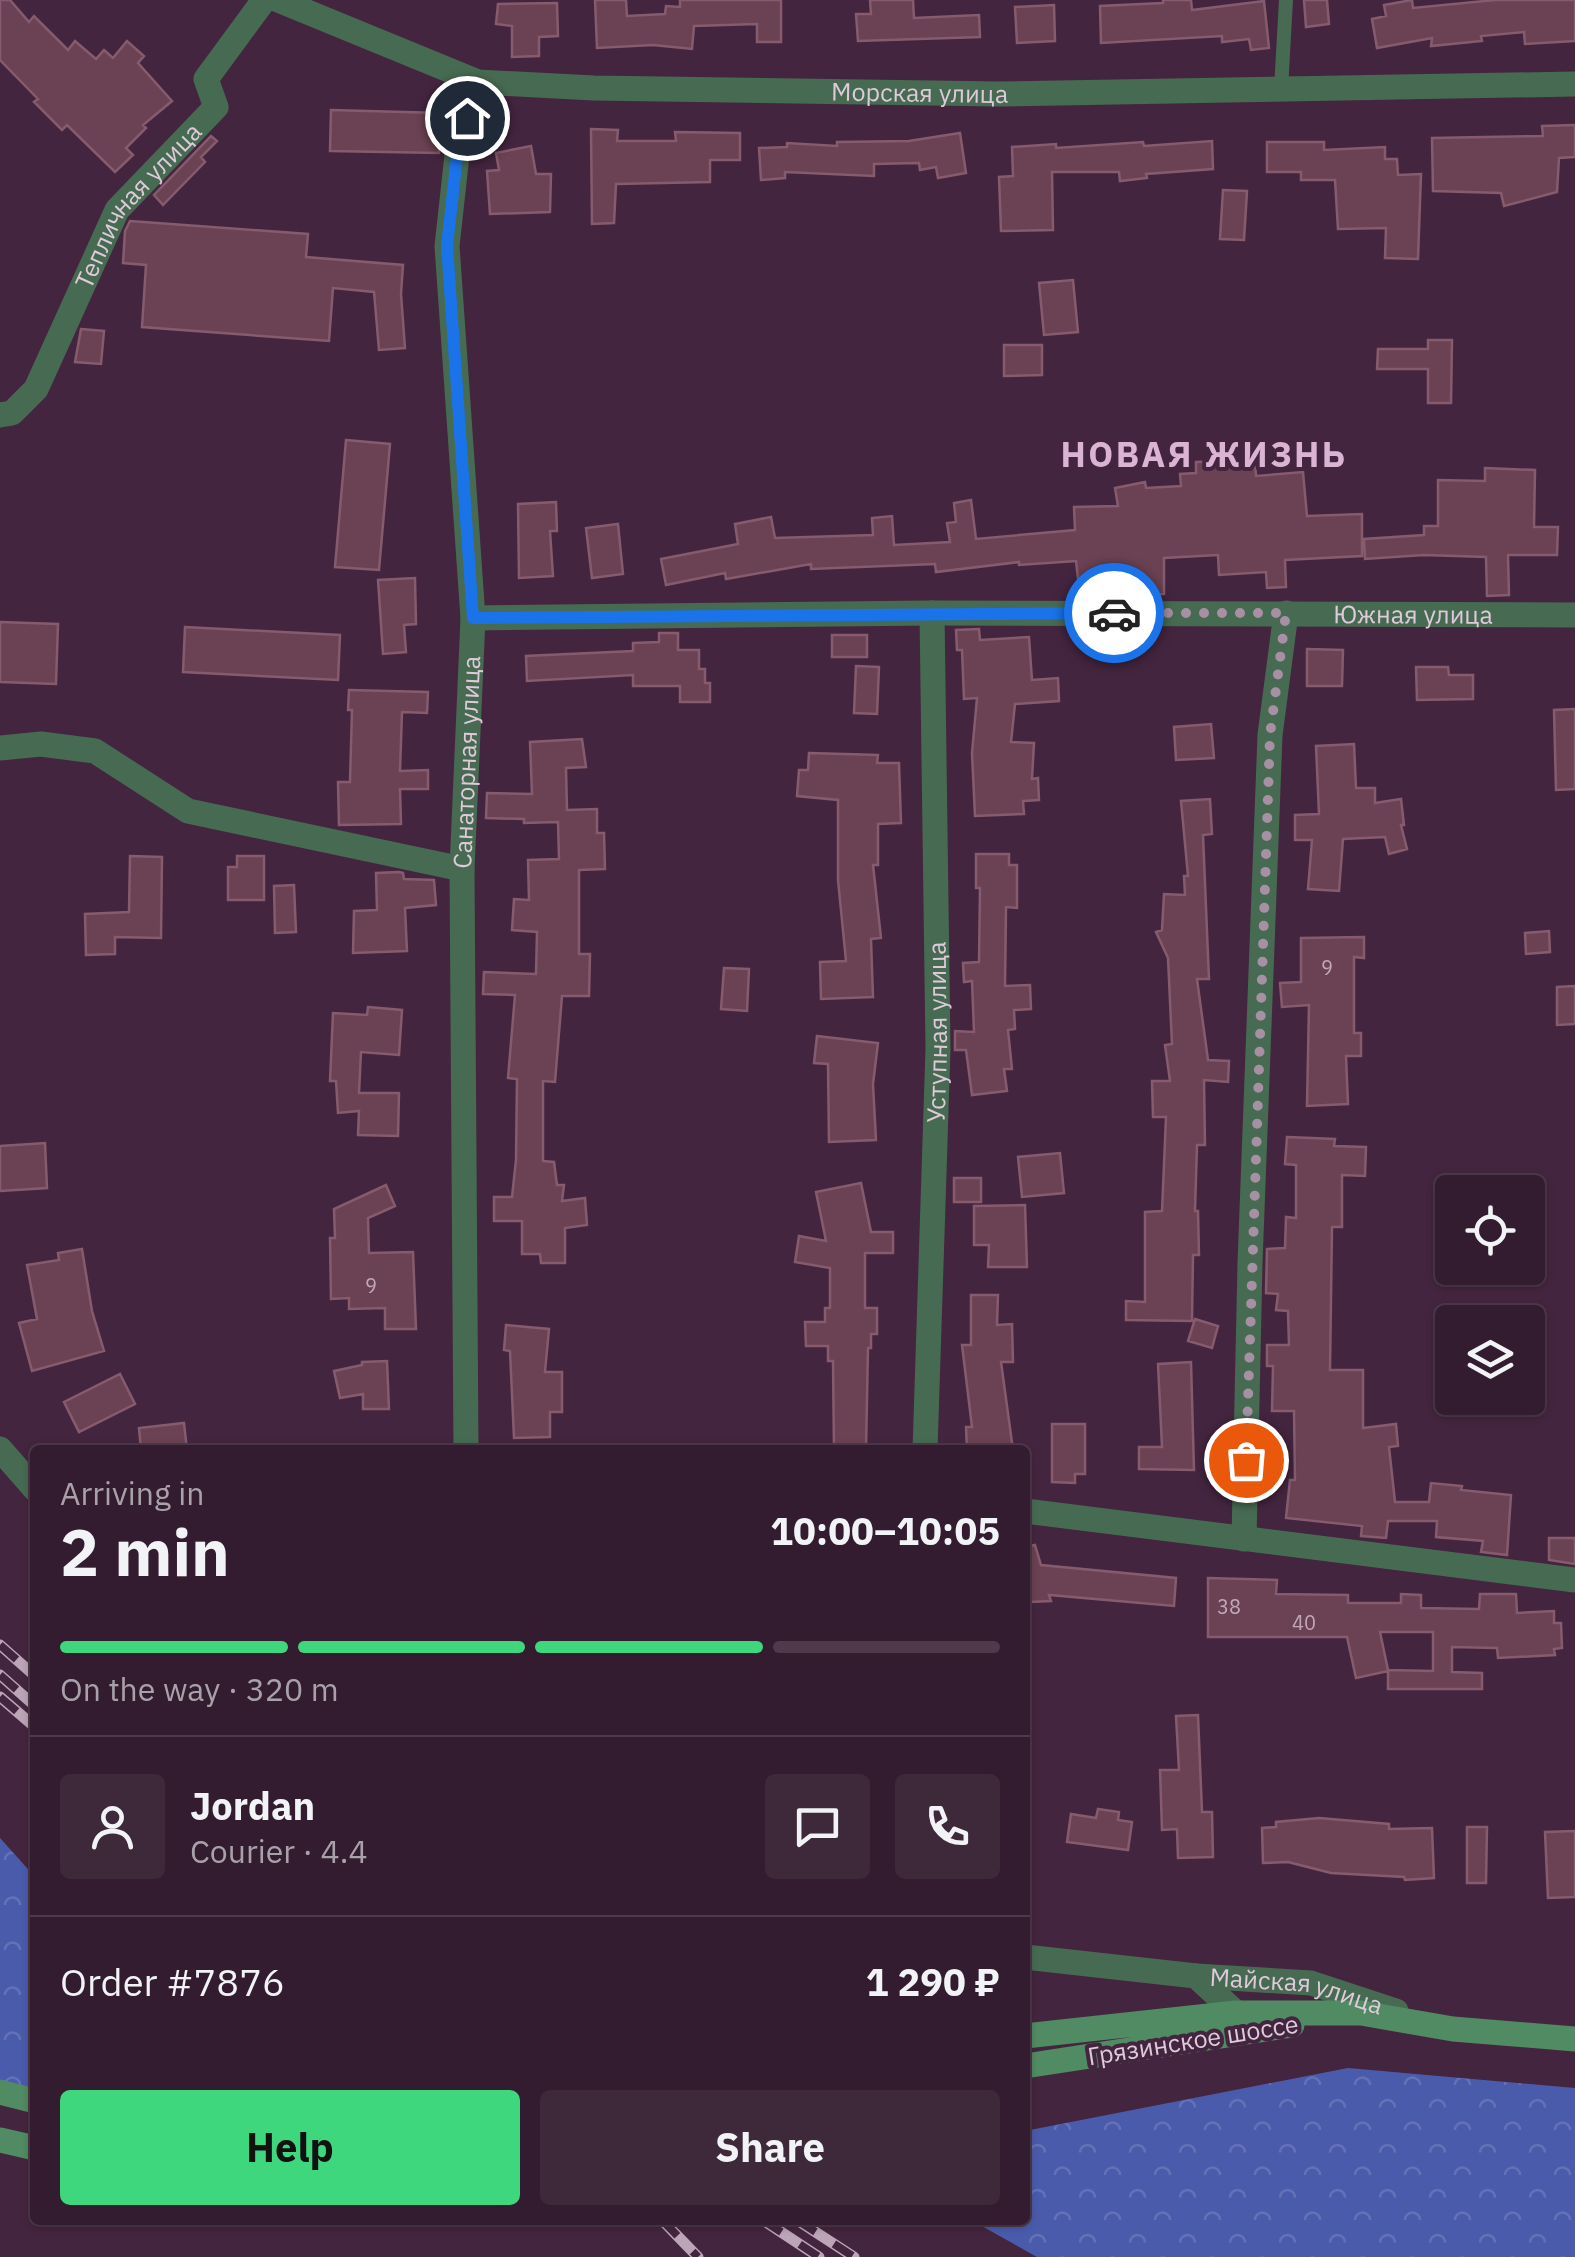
<!DOCTYPE html>
<meta charset="utf-8">
<style>
:root{--surface:#331c2f;--page:#3e293b;--text:#f1f3f6;--muted:#a9a1aa;--line:#4e3a4b;--accent:#3fd77d}
body{margin:0;font-family:"IBM Plex Sans",sans-serif;background:var(--page);color:var(--text);height:100vh;display:flex;flex-direction:column;font-size:38px;white-space:nowrap}
*{box-sizing:border-box;margin:0}
p{font-size:32px;color:var(--muted)}
.icon{flex:none;width:55px;height:55px;fill:none;stroke:currentColor;stroke-width:2;stroke-linecap:round;stroke-linejoin:round}
.map{position:relative;flex:1;overflow:hidden}
.drawer{position:absolute;left:30px;top:1445px;width:1000px;height:780px;display:flex;flex-direction:column;background:var(--surface);border-radius:10px;box-shadow:0 2px 8px #0004,0 0 0 2px var(--line)}
.drawer>*{flex:none}
.tools{position:absolute;left:1435px;top:1175px;display:grid;gap:20px}
.tools a{display:grid;place-items:center;width:110px;height:110px;border-radius:10px;background:var(--surface);box-shadow:0 2px 8px #0004,0 0 0 2px var(--line);font-size:50px}
.pin{position:absolute;display:grid;place-items:center;width:85px;height:85px;color:#fff;margin:-42px;border:5px solid #fff;border-radius:50%;box-shadow:0 2px 10px #0007}
.courier{position:absolute;display:grid;place-items:center;width:100px;height:100px;margin:-50px;border:8px solid #1a73e8;border-radius:50%;background:#fff;color:#222;box-shadow:0 2px 12px #0007}
.head em{font-style:normal;font-weight:700}
.head div{display:flex;flex-direction:column-reverse}
.head{display:flex;align-items:center;justify-content:space-between;height:170px;padding:0 30px}
h1{font-size:65px;font-weight:700;line-height:75px}
.bar{display:grid;grid-template-columns:repeat(4,1fr);gap:15px 10px;align-content:center;height:120px;padding:0 30px}
.bar i{height:12px;border-radius:8px;background:var(--line)}
.bar .selected{background:var(--accent)}
.bar p{grid-column:span 4}
.line{display:flex;align-items:center;gap:25px;padding:0 30px;border-top:2px solid var(--line)}
.line div{flex:1}
.round{display:grid;place-items:center;flex:none;width:105px;height:105px;border-radius:10px;background:var(--page)}
.button{display:flex;gap:20px;margin-top:auto;padding:20px 30px}
.button a{flex:1;height:115px;border-radius:10px;background:var(--accent);color:#111;font-size:40px;font-weight:700;line-height:115px;text-align:center}
.button a+a{background:var(--page);color:var(--text)}
.map>svg:first-child{display:block}
</style>
<div class="map">
<svg width="1575" height="2257" viewBox="0 0 1575 2257">
<defs>
<pattern id="forest-crowns" width="20" height="18" patternUnits="userSpaceOnUse" patternTransform="scale(2.5)"><rect width="20" height="18" fill="#4b5bac"/><path d="M2 6a3 3 0 1 1 6 0M12 15a3 3 0 1 1 6 0" fill="none" stroke="#6471b7"/></pattern>
</defs>
<rect width="100%" height="100%" fill="#44253f"/>
<path fill="url(#forest-crowns)" d="M 0,1838 L 35,1877 L 35,2109 L 0,2097 Z
M 1348,2068 L 1575,2088 L 1575,2257 L 1037,2257 L 971,2220 L 1025,2220 L 1025,2131 Z"/>
<path fill="#6b4253" stroke="#865b6d" stroke-width="2.5" fill-rule="evenodd" d="M 0,0 L 10,0 L 29,22 L 34,16 L 68,50 L 75,41 L 96,59 L 104,50 L 113,58 L 127,41 L 144,56 L 138,63 L 172,101 L 143,125 L 146,128 L 126,148 L 133,155 L 115,172 L 67,125 L 62,130 L 34,102 L 38,99 L 0,60 Z
M 595,0 L 626,0 L 627,16 L 665,14 L 666,6 L 680,7 L 680,0 L 781,0 L 781,42 L 757,42 L 757,24 L 694,26 L 692,49 L 653,45 L 597,48 Z
M 870,0 L 913,0 L 914,18 L 979,15 L 980,37 L 858,41 L 856,14 L 871,14 Z
M 1163,0 L 1191,0 L 1192,10 L 1264,1 L 1269,48 L 1251,50 L 1249,39 L 1222,42 L 1222,36 L 1101,43 L 1100,6 L 1163,3 Z
M 1304,0 L 1327,0 L 1329,24 L 1306,27 Z
M 1412,0 L 1413,8 L 1495,0 L 1575,0 L 1575,41 L 1525,44 L 1524,32 L 1481,36 L 1482,41 L 1431,46 L 1432,38 L 1377,48 L 1372,19 L 1386,16 L 1384,5 Z
M 557,3 L 558,36 L 539,37 L 539,56 L 512,57 L 512,26 L 496,24 L 498,4 Z
M 1054,5 L 1055,41 L 1017,43 L 1015,7 Z
M 331,110 L 440,113 L 439,153 L 330,151 Z
M 1575,125 L 1575,157 L 1559,158 L 1557,192 L 1504,206 L 1501,193 L 1433,191 L 1432,138 L 1543,136 L 1542,126 Z
M 591,129 L 618,130 L 617,141 L 676,141 L 675,132 L 740,133 L 740,160 L 710,160 L 710,182 L 616,184 L 614,223 L 592,224 Z
M 960,133 L 966,173 L 938,178 L 936,167 L 920,170 L 919,163 L 874,164 L 874,176 L 785,172 L 785,178 L 761,180 L 759,148 L 787,147 L 787,143 L 837,146 L 837,142 L 909,141 Z
M 211,136 L 217,141 L 201,157 L 205,162 L 163,205 L 154,195 Z
M 1212,141 L 1213,169 L 1146,174 L 1147,178 L 1120,181 L 1119,172 L 1052,172 L 1053,230 L 1001,231 L 999,177 L 1013,176 L 1012,147 L 1056,144 L 1056,148 L 1143,142 L 1144,146 Z
M 1267,142 L 1324,142 L 1324,150 L 1385,147 L 1385,159 L 1397,159 L 1398,175 L 1421,174 L 1418,259 L 1385,258 L 1386,228 L 1338,229 L 1335,180 L 1301,180 L 1301,172 L 1267,172 Z
M 531,146 L 536,174 L 551,174 L 550,212 L 490,214 L 487,171 L 499,170 L 496,153 Z
M 1223,190 L 1247,191 L 1244,240 L 1220,239 Z
M 130,221 L 308,234 L 306,257 L 403,265 L 401,294 L 405,348 L 379,350 L 374,292 L 333,288 L 329,341 L 142,327 L 146,265 L 123,263 L 125,231 Z
M 1073,280 L 1078,332 L 1044,335 L 1039,283 Z
M 81,329 L 104,331 L 101,364 L 75,362 Z
M 1428,340 L 1452,340 L 1451,403 L 1428,403 L 1428,369 L 1377,369 L 1378,349 L 1428,349 Z
M 1004,345 L 1042,345 L 1042,375 L 1004,376 Z
M 346,440 L 390,444 L 379,570 L 335,567 Z
M 1255,460 L 1256,476 L 1303,472 L 1307,516 L 1362,514 L 1362,556 L 1285,560 L 1286,587 L 1267,588 L 1266,572 L 1219,575 L 1218,555 L 1164,558 L 1164,594 L 1080,596 L 1076,561 L 1019,565 L 1019,562 L 936,572 L 935,564 L 811,569 L 811,564 L 726,579 L 725,573 L 666,585 L 661,559 L 738,544 L 735,524 L 771,517 L 775,538 L 873,535 L 872,518 L 892,516 L 894,545 L 950,542 L 947,523 L 956,522 L 954,503 L 971,500 L 976,539 L 1075,530 L 1074,507 L 1118,506 L 1115,488 L 1145,482 L 1146,488 L 1181,486 L 1180,474 L 1196,473 L 1196,462 Z
M 1485,468 L 1535,470 L 1534,527 L 1558,527 L 1557,555 L 1508,555 L 1509,595 L 1487,596 L 1486,557 L 1424,555 L 1365,559 L 1364,539 L 1424,535 L 1424,526 L 1438,526 L 1438,480 L 1485,481 Z
M 556,502 L 557,531 L 550,531 L 553,576 L 519,578 L 518,504 Z
M 618,524 L 623,574 L 592,578 L 586,528 Z
M 415,578 L 416,624 L 404,625 L 406,652 L 383,654 L 378,580 Z
M 0,622 L 58,624 L 56,684 L 0,682 Z
M 185,627 L 340,635 L 338,680 L 183,672 Z
M 979,629 L 980,640 L 1029,637 L 1032,680 L 1058,678 L 1059,701 L 1015,704 L 1011,742 L 1034,743 L 1032,779 L 1038,778 L 1039,800 L 1023,801 L 1024,814 L 975,816 L 972,753 L 977,698 L 964,699 L 962,650 L 957,650 L 956,630 Z
M 659,633 L 678,633 L 678,650 L 699,650 L 699,669 L 705,669 L 705,683 L 710,683 L 710,702 L 680,702 L 680,686 L 633,686 L 633,675 L 527,681 L 526,656 L 633,651 L 633,643 L 659,642 Z
M 832,635 L 867,635 L 867,657 L 832,657 Z
M 1307,649 L 1343,650 L 1342,686 L 1307,686 Z
M 856,666 L 879,667 L 877,714 L 854,713 Z
M 1416,667 L 1448,667 L 1449,675 L 1473,675 L 1473,699 L 1417,700 Z
M 349,690 L 428,692 L 427,713 L 402,712 L 400,771 L 428,770 L 428,789 L 400,789 L 401,824 L 339,825 L 338,782 L 350,782 L 352,710 L 348,710 Z
M 1575,709 L 1575,789 L 1556,790 L 1554,710 Z
M 1211,724 L 1214,758 L 1176,760 L 1174,727 Z
M 582,739 L 586,767 L 566,768 L 567,810 L 597,809 L 597,833 L 604,833 L 605,869 L 579,870 L 579,954 L 590,954 L 589,996 L 562,996 L 555,1082 L 543,1081 L 543,1161 L 554,1162 L 557,1185 L 564,1185 L 562,1201 L 585,1198 L 587,1225 L 565,1228 L 565,1263 L 541,1263 L 540,1254 L 522,1254 L 522,1221 L 494,1221 L 494,1197 L 512,1197 L 516,1160 L 517,1079 L 508,1078 L 515,995 L 483,994 L 484,972 L 536,974 L 537,932 L 512,930 L 514,899 L 529,900 L 528,860 L 559,859 L 558,822 L 524,823 L 524,819 L 486,818 L 487,793 L 532,794 L 530,742 Z
M 1354,744 L 1356,788 L 1375,788 L 1375,803 L 1401,799 L 1404,825 L 1401,825 L 1407,849 L 1389,854 L 1385,837 L 1343,839 L 1339,891 L 1308,889 L 1312,840 L 1295,840 L 1295,815 L 1319,814 L 1316,746 Z
M 809,753 L 878,755 L 877,763 L 899,763 L 901,823 L 878,824 L 878,865 L 873,865 L 881,938 L 871,939 L 873,997 L 821,999 L 820,962 L 846,961 L 838,880 L 838,800 L 797,796 L 799,770 L 808,770 Z
M 1210,799 L 1212,834 L 1203,835 L 1209,979 L 1197,979 L 1208,1060 L 1229,1061 L 1228,1082 L 1204,1080 L 1205,1145 L 1197,1145 L 1195,1211 L 1198,1211 L 1199,1255 L 1193,1255 L 1192,1321 L 1126,1320 L 1126,1301 L 1145,1302 L 1145,1212 L 1162,1211 L 1166,1117 L 1153,1117 L 1152,1081 L 1170,1081 L 1165,1045 L 1172,1044 L 1168,958 L 1156,932 L 1162,930 L 1164,894 L 1185,895 L 1184,876 L 1188,876 L 1181,801 Z
M 976,854 L 1009,854 L 1009,865 L 1017,865 L 1017,908 L 1006,907 L 1005,986 L 1030,985 L 1031,1009 L 1014,1010 L 1015,1029 L 1008,1030 L 1012,1069 L 1004,1069 L 1007,1091 L 972,1095 L 966,1050 L 955,1050 L 955,1031 L 974,1032 L 972,981 L 964,982 L 963,963 L 979,962 L 980,888 L 976,888 Z
M 130,856 L 162,857 L 161,938 L 115,937 L 115,954 L 86,955 L 85,914 L 129,912 Z
M 237,856 L 264,856 L 264,900 L 228,900 L 228,867 L 237,867 Z
M 399,872 L 403,873 L 404,879 L 434,880 L 436,905 L 405,908 L 407,951 L 353,953 L 354,911 L 377,910 L 376,873 Z
M 294,885 L 296,932 L 275,933 L 274,886 Z
M 1549,931 L 1550,952 L 1526,954 L 1525,933 Z
M 1364,937 L 1364,958 L 1354,957 L 1354,1033 L 1361,1033 L 1361,1056 L 1346,1056 L 1348,1104 L 1307,1106 L 1309,1005 L 1282,1007 L 1280,983 L 1301,982 L 1301,938 Z
M 724,968 L 749,969 L 747,1011 L 721,1009 Z
M 1575,986 L 1575,1024 L 1557,1025 L 1557,987 Z
M 368,1007 L 402,1010 L 399,1055 L 361,1052 L 359,1093 L 399,1093 L 398,1136 L 358,1135 L 359,1111 L 338,1113 L 336,1081 L 330,1081 L 333,1013 L 367,1015 Z
M 817,1036 L 878,1043 L 873,1084 L 876,1140 L 829,1142 L 828,1064 L 814,1063 Z
M 1287,1137 L 1335,1139 L 1334,1146 L 1366,1147 L 1365,1176 L 1342,1175 L 1342,1227 L 1332,1227 L 1330,1370 L 1363,1370 L 1363,1428 L 1396,1424 L 1398,1446 L 1389,1447 L 1395,1502 L 1429,1502 L 1431,1483 L 1462,1486 L 1461,1490 L 1511,1495 L 1507,1555 L 1481,1552 L 1483,1541 L 1436,1537 L 1437,1521 L 1388,1521 L 1386,1538 L 1361,1536 L 1362,1526 L 1286,1518 L 1290,1480 L 1295,1480 L 1294,1411 L 1272,1411 L 1273,1366 L 1267,1366 L 1267,1345 L 1289,1345 L 1288,1311 L 1276,1310 L 1278,1294 L 1266,1293 L 1267,1249 L 1285,1248 L 1286,1217 L 1296,1218 L 1296,1165 L 1285,1164 Z
M 45,1143 L 47,1188 L 0,1191 L 0,1146 Z
M 1060,1153 L 1064,1193 L 1022,1197 L 1018,1157 Z
M 954,1178 L 981,1178 L 981,1202 L 954,1202 Z
M 861,1183 L 871,1232 L 893,1232 L 893,1253 L 865,1253 L 865,1308 L 877,1308 L 877,1334 L 871,1334 L 871,1348 L 868,1348 L 866,1450 L 834,1450 L 833,1361 L 828,1361 L 828,1346 L 806,1346 L 805,1322 L 825,1322 L 825,1308 L 830,1308 L 830,1268 L 795,1262 L 799,1236 L 826,1241 L 816,1192 Z
M 386,1185 L 395,1206 L 368,1218 L 369,1253 L 413,1252 L 416,1329 L 385,1329 L 385,1308 L 349,1309 L 349,1298 L 331,1299 L 330,1238 L 335,1238 L 334,1209 Z
M 1025,1205 L 1027,1267 L 988,1267 L 989,1245 L 974,1245 L 974,1206 Z
M 82,1249 L 92,1311 L 104,1351 L 32,1371 L 19,1323 L 37,1319 L 27,1265 L 59,1260 L 58,1253 Z
M 971,1295 L 998,1295 L 997,1325 L 1012,1324 L 1013,1362 L 1001,1362 L 1013,1450 L 967,1450 L 966,1427 L 972,1427 L 962,1345 L 971,1345 Z
M 1195,1319 L 1218,1326 L 1212,1348 L 1188,1341 Z
M 506,1325 L 549,1329 L 545,1372 L 562,1372 L 562,1412 L 550,1412 L 550,1437 L 514,1438 L 510,1351 L 504,1350 Z
M 387,1361 L 389,1409 L 363,1409 L 363,1394 L 340,1398 L 334,1371 L 362,1365 L 362,1362 Z
M 1191,1362 L 1194,1470 L 1139,1469 L 1139,1447 L 1162,1447 L 1158,1364 Z
M 120,1374 L 135,1404 L 79,1432 L 64,1402 Z
M 184,1423 L 187,1450 L 141,1450 L 139,1428 Z
M 1052,1424 L 1085,1424 L 1085,1474 L 1075,1474 L 1075,1483 L 1052,1482 Z
M 1549,1538 L 1575,1538 L 1575,1564 L 1549,1560 Z
M 1035,1545 L 1041,1565 L 1176,1578 L 1174,1606 L 1049,1595 L 1051,1601 L 1030,1602 L 1028,1546 Z
M 1208,1578 L 1277,1580 L 1276,1594 L 1348,1595 L 1348,1603 L 1401,1603 L 1401,1594 L 1421,1595 L 1421,1608 L 1479,1609 L 1480,1594 L 1516,1594 L 1517,1613 L 1554,1611 L 1554,1623 L 1561,1623 L 1562,1648 L 1554,1649 L 1555,1655 L 1498,1658 L 1497,1648 L 1452,1647 L 1452,1672 L 1482,1673 L 1482,1689 L 1388,1689 L 1388,1671 L 1356,1678 L 1347,1637 L 1208,1637 ZM 1380,1632 L 1433,1632 L 1433,1671 L 1388,1670 Z
M 1198,1715 L 1202,1812 L 1212,1812 L 1213,1857 L 1178,1858 L 1177,1829 L 1162,1830 L 1160,1770 L 1179,1770 L 1176,1716 Z
M 1098,1809 L 1119,1812 L 1118,1820 L 1132,1822 L 1128,1850 L 1067,1842 L 1071,1814 L 1096,1818 Z
M 1319,1818 L 1389,1824 L 1389,1829 L 1432,1828 L 1434,1878 L 1405,1880 L 1404,1877 L 1331,1873 L 1288,1862 L 1263,1863 L 1262,1828 L 1276,1827 L 1276,1822 Z
M 1467,1827 L 1487,1827 L 1486,1883 L 1467,1883 Z
M 1575,1831 L 1575,1897 L 1548,1898 L 1545,1832 Z"/>
<g fill="none" stroke-linecap="round" stroke-linejoin="round">
<path stroke="#476b52" stroke-width="14" d="M 1281,89 L 1286,0"/>
<g stroke="#476b52" stroke-width="25">
<path id="s1" d="M 278,0 L 478,82 L 594,88 L 999,94 L 1575,84"/>
<path id="s2" d="M 0,415 L 12,413 L 36,389 L 117,210 L 216,107 L 206,79 L 264,0"/>
<path id="s3" d="M 473,618 L 932,613 L 1575,615"/>
<path d="M 0,748 L 41,744 L 95,751 L 188,811 L 462,869"/>
<path d="M 0,1449 L 35,1489"/>
<path id="s4" d="M 466,1450 L 462,869 L 473,618 L 447,246 L 457,155 L 478,82"/>
<path id="s5" d="M 925,1450 L 938,1049 L 932,613"/>
<path d="M 1025,1511 L 1575,1580"/>
<path d="M 1244,1539 L 1250,1263 L 1270,735 L 1286,613"/>
<path d="M 1025,1957 L 1196,1976 L 1236,2013"/>
<path id="s6" d="M 1196,1976 L 1311,1983 L 1396,2011"/>
</g>
<path stroke="#518b63" stroke-width="25" d="M 1025,2036 L 1236,2013 L 1361,2013 L 1453,2029 L 1575,2039
M 1025,2066 L 1292,2025
M 0,2092 L 35,2101
M 0,2140 L 35,2148"/>
<defs>
<path id="rail" d="M 0,1645 L 35,1676
M 0,1675 L 35,1706
M 0,1697 L 35,1727
M 662,2220 L 698,2257
M 763,2220 L 819,2257
M 797,2220 L 854,2257"/>
</defs>
<use href="#rail" stroke="#bba5b7" stroke-width="11"/>
<use href="#rail" stroke="#44253f" stroke-width="8" stroke-dasharray="22" stroke-linecap="butt"/>
</g>
<g fill="none" stroke-linecap="round" stroke-linejoin="round">
<path stroke="#a890a4" stroke-width="10" stroke-dasharray="0 18" d="M 1114,613 L 1286,613 L 1270,735 L 1246,1460"/>
<path stroke="#1a73e8" stroke-width="12" d="M 467,118 L 457,156 L 447,246 L 473,618 L 1114,613"/>
</g>
<g text-anchor="middle" stroke-width="8" stroke-linejoin="round" paint-order="stroke">
<g font-size="20" fill="#c1a8b8">
<text x="1327" y="975">9</text>
<text x="371" y="1293">9</text>
<text x="1229" y="1614">38</text>
<text x="1304" y="1630">40</text>
</g>
<g font-size="25" fill="#decada" stroke="#44253f">
<text dy="9" stroke="none"><textPath href="#s1" startOffset="658">Морская улица</textPath></text>
<text dy="9" stroke="none"><textPath href="#s2" startOffset="258">Тепличная улица</textPath></text>
<text dy="9" stroke="none"><textPath href="#s3" startOffset="940">Южная улица</textPath></text>
<text dy="9" stroke="none"><textPath href="#s4" startOffset="688">Санаторная улица</textPath></text>
<text dy="9" stroke="none"><textPath href="#s5" startOffset="418">Уступная улица</textPath></text>
<text dy="9" stroke="none"><textPath href="#s6" startOffset="102">Майская улица</textPath></text>
<text transform="translate(1193 2040) rotate(-9)" y="9">Грязинское шоссе</text>
</g>
<g font-size="35" font-weight="bold" letter-spacing="2.5" fill="#dbb4d4" stroke="#44253f">
<text x="1204" y="467">НОВАЯ ЖИЗНЬ</text>
</g>
</g>
</svg>
<div class="tools">
<a><svg class="icon" aria-label="locate" viewBox="0 0 24 24"><circle cx="12" cy="12" r="6"/><path d="M12 2v4M12 18v4M2 12h4M18 12h4"/></svg></a>
<a><svg class="icon" aria-label="layers" viewBox="0 0 24 24"><path d="M12 4l9 5-9 5-9-5zM3 14l9 5 9-5"/></svg></a>
</div>
<div class="pin" style="left:1246px;top:1460px;background:#ea580c"><svg class="icon" aria-label="bag" viewBox="0 0 24 24"><path d="M5 8h14l-1 12H6zM9 8a3 3 0 0 1 6 0"/></svg></div>
<div class="pin" style="left:467px;top:118px;background:#1f2937"><svg class="icon" aria-label="home" viewBox="0 0 24 24"><path d="M3 11l9-7 9 7M6 9v11h12V9"/></svg></div>
<div class="courier" style="left:1114px;top:613px"><svg class="icon" aria-label="car" viewBox="0 0 24 24"><path d="M5 17H2v-5l4-1 3-4h7l3 4 3 1v5h-3M9 17h6M6 11h13"/><circle cx="7" cy="17" r="2"/><circle cx="17" cy="17" r="2"/></svg></div>
<section class="drawer">
<div class="head"><div><h1>2 min</h1><p>Arriving in</p></div><em>10:00–10:05</em></div>
<div class="bar"><i class="selected"></i><i class="selected"></i><i class="selected"></i><i></i><p>On the way · 320 m</p></div>
<div class="line" style="height:180px"><a class="round"><svg class="icon" aria-label="person" viewBox="0 0 24 24"><circle cx="12" cy="8" r="4"/><path d="M4 21q1-7 8-7t8 7"/></svg></a><div><b>Jordan</b><p>Courier · 4.4</p></div><a class="round"><svg class="icon" aria-label="chat" viewBox="0 0 24 24"><path d="M4 5h16v11H9l-5 4z"/></svg></a><a class="round"><svg class="icon" aria-label="phone" viewBox="0 0 24 24"><path d="M5 4h4l2 5-3 2q2 4 5 5l2-3 5 2v4C11 20 4 13 5 4z"/></svg></a></div>
<div class="line" style="height:130px"><div>Order #7876</div><b>1 290 ₽</b></div>
<div class="button"><a>Help</a><a>Share</a></div>
</section>
</div>
